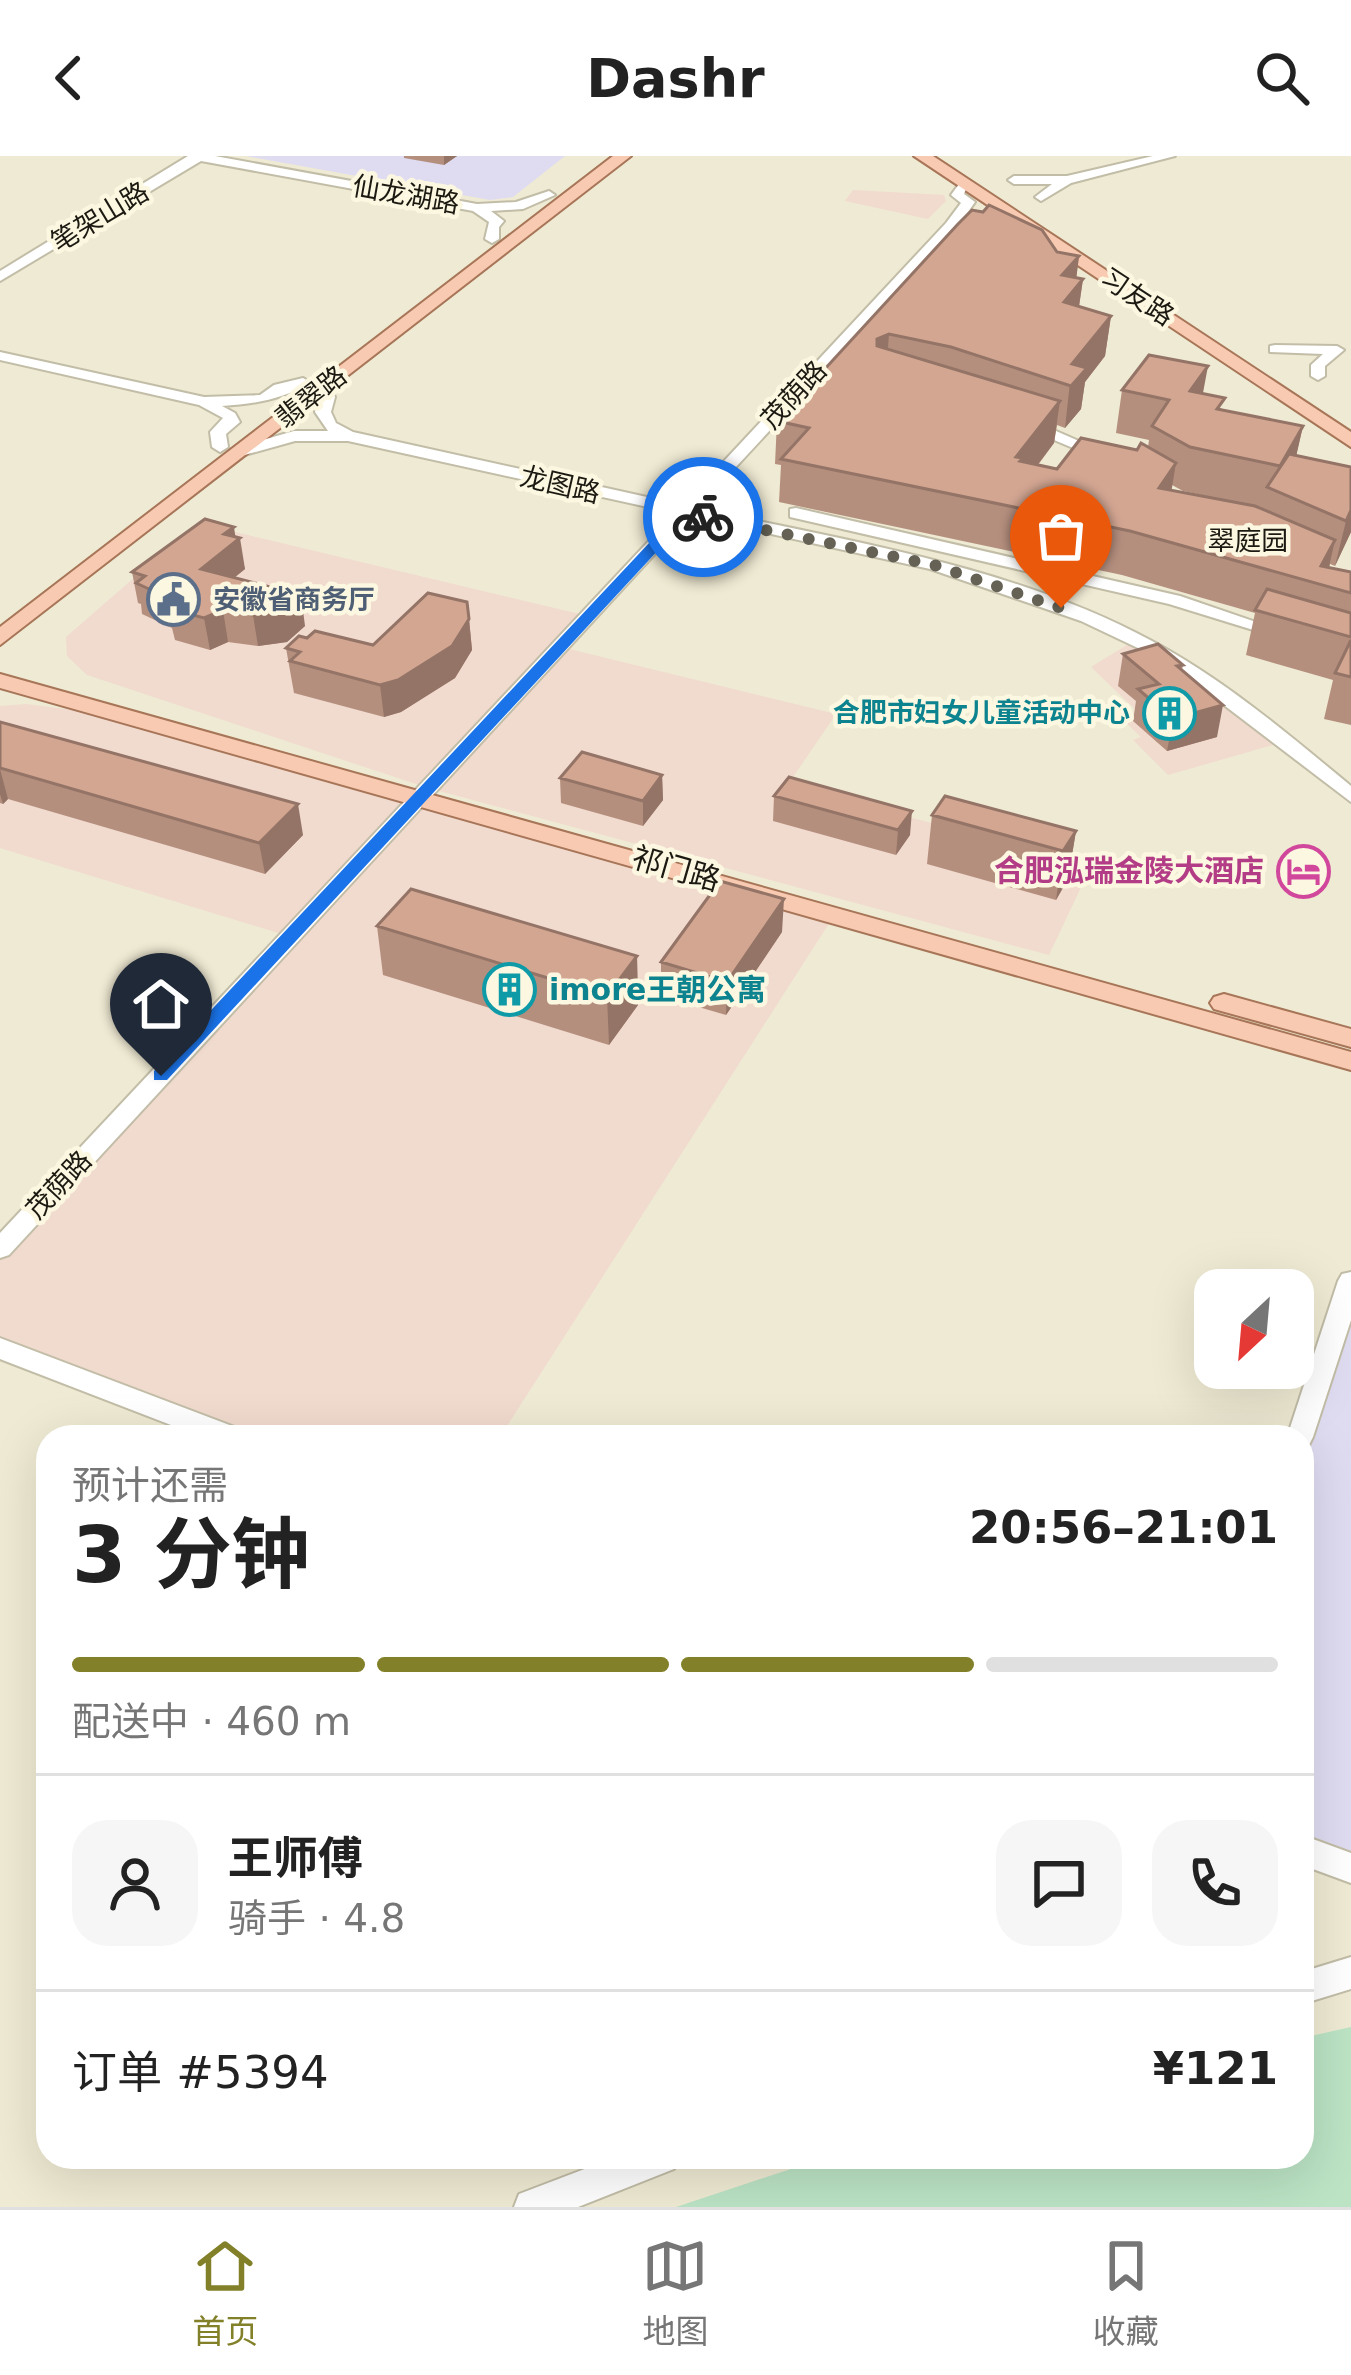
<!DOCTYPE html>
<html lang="zh">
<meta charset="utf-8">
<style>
:root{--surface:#fff;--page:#f6f6f6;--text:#222;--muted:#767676;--line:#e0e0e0;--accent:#828028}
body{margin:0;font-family:"DejaVu Sans","Noto Sans SC",sans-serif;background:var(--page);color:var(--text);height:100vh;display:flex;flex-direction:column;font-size:45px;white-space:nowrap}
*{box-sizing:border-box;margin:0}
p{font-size:39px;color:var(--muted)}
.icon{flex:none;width:66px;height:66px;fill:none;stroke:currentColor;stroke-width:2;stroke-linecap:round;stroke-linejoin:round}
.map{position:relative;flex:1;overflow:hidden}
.details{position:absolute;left:36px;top:1269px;width:1278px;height:744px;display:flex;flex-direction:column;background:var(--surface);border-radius:36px;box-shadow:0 12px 48px #0002}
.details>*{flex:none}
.needle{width:78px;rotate:206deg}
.fabs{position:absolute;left:1194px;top:1113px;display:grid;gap:24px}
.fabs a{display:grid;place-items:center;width:120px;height:120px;border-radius:24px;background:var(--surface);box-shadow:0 12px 48px #0002;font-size:60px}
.pin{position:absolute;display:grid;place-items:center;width:102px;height:102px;color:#fff;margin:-123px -51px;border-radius:50% 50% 50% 0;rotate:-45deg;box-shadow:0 0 12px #0007}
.pin .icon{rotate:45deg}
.courier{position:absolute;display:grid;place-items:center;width:120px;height:120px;margin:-60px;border:9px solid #1a73e8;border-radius:50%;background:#fff;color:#222;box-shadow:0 3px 15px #0007}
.summary em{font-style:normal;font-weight:700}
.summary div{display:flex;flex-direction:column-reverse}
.summary{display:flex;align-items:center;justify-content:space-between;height:204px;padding:0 36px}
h1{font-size:78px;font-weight:700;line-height:90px}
.bar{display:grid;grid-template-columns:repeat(4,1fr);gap:18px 12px;align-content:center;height:144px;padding:0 36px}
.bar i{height:15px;border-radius:9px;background:var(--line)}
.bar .current{background:var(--accent)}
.bar p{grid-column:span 4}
.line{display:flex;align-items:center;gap:30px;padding:0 36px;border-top:3px solid var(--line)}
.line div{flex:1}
.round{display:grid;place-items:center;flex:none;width:126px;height:126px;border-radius:36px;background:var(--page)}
header{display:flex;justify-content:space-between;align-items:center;height:156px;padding:0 36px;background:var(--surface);font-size:54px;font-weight:700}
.tab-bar{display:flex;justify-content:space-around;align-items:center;height:168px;border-top:3px solid var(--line);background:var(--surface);font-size:33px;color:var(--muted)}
.tab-bar a{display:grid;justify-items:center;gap:6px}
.tab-bar .current{color:var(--accent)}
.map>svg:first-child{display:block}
</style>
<header><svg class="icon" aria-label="back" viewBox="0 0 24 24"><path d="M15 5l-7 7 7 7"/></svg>Dashr<svg class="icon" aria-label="search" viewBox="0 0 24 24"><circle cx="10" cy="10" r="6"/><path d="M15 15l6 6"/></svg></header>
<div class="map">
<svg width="1351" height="2051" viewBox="0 0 1351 2051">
<rect width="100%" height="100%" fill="#efead3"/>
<path fill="#f1dace" d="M 853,34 L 944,39 L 946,45 L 928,63 L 845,45 Z
M 197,367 L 588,460 L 561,491 L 836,558 L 787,630 L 1092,708 L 1049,799 L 428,632 L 87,519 L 67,500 L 66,481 Z
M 1135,484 L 1287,585 L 1168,619 L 1133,584 L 1141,581 L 1123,564 L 1140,558 L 1091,511 Z
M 26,548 L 73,554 L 411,649 L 420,640 L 835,758 L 500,1281 L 231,1281 L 0,1192 L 0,1093 L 288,780 L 0,692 L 0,550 Z"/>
<path fill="#dfdcf2" d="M 246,0 L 565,0 L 513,41 L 490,44 Z
M 1351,1125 L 1351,1712 L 1302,1694 L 1300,1281 Z"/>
<path fill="#bbe3c4" d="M 1351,1871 L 1351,2051 L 676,2051 L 827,2001 L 1302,2001 L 1302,1882 Z"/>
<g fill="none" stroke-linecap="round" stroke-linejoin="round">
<defs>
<path id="minor" d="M 188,0 L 215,0 L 477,48 L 516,46 L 549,35 L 555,39 L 523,53 L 491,55 L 504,65 L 499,71 L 499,83 L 492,87 L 485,83 L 489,66 L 473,55 L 201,5 L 0,125 L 0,115 Z
M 1153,0 L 1175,0 L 1071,27 L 1041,45 L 1035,41 L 1052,28 L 1014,28 L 1008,24 L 1014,20 L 1067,20 Z
M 962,24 L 968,28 L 964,38 L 975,46 L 965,60 L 970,61 L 970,67 L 956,73 L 698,352 C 851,386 1013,410 1152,485 C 1225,524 1288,578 1351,630 L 1351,646 L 1191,524 L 1140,493 L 1081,465 L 930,413 L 690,360 L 9,1099 L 0,1102 L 0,1077 L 675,357 L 348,285 L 295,285 L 241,300 L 235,298 L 235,292 L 294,275 L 328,275 L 315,256 L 319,241 L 316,231 L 324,226 L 329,228 L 335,241 L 331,256 L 336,267 L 353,276 L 683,349 L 946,67 L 961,47 L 951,39 Z
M 1275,189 L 1337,190 L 1344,194 L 1325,210 L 1325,220 L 1318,224 L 1311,220 L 1311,209 L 1323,198 L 1270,196 L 1270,190 Z
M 0,196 L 204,241 L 260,239 L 274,229 L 303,222 L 311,227 C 282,243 256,248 222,250 L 235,257 L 240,266 L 226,278 L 228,291 L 220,296 L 212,291 L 210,276 L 223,262 L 199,249 L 0,204 Z
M 1021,264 L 1031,264 L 1113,300 L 1099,303 L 1021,270 Z
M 796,352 L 1180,440 L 1288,477 L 1279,482 L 1169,448 L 790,361 L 790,353 Z
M 1351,1116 L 1351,1164 L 1313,1281 L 1309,1289 L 1302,1291 L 1302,1281 L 1287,1281 L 1338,1125 L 1342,1118 Z
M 0,1182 L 240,1273 L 244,1281 L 202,1281 L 0,1203 Z
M 1302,1679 L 1351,1697 L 1351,1727 L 1302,1709 Z
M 1351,1801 L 1351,1833 L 1302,1848 L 1302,1816 Z
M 616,2001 L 679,2001 L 674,2013 L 578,2051 L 514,2051 L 519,2038 Z"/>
<path id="major" d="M 613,0 L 631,0 L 0,489 L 0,471 Z
M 914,0 L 933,0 L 1351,276 L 1351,291 Z
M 0,518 L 1351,896 L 1351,914 L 0,532 Z
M 1224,838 L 1351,873 L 1351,891 L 1214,853 L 1210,847 L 1214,841 Z"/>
</defs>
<use href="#minor" stroke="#c2bda7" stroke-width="4"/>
<use href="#major" stroke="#a77558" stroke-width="4"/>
<use href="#minor" fill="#fff" fill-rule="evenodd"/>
<use href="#major" fill="#f8cab2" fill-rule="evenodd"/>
</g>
<path fill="#b58f7e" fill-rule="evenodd" d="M 404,0 L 457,0 L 444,9 L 404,2 Z
M 958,68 L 1057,96 L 1079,100 L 1076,122 L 1083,123 L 1079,151 L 1111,160 L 1105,200 L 1085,226 L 1081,253 L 1065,272 L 1057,269 L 1054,287 L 1038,309 L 1057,313 L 1148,291 L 1149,284 L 1116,277 L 1122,234 L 1203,238 L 1223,254 L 1303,270 L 1296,300 L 1351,311 L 1351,376 L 1335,410 L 1330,408 L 1329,412 L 1351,416 L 1351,569 L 1324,563 L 1333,524 L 1246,499 L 1255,457 L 1122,419 L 779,346 L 781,309 L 775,308 L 777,265 ZM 1172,329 L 1183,335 L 1225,344 L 1171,334 Z
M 235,381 L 245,413 L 234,422 L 305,470 L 287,486 L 258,490 L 228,486 L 210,494 L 175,484 L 172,472 L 142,458 L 141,448 L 138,447 L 132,416 Z
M 469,463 L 472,494 L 455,522 L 401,556 L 384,561 L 294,537 L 286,492 L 373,489 Z
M 1123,498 L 1183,509 L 1182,514 L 1217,581 L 1167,595 L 1133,565 L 1136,545 L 1118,530 Z
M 0,566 L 303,679 L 265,718 L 8,643 L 3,648 L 0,647 Z
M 662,619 L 663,644 L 643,670 L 561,647 L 560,622 Z
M 789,621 L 910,679 L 896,699 L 773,665 L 774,640 Z
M 932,659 L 1076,675 L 1068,723 L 1056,744 L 927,708 Z
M 377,770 L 637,800 L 638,849 L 609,889 L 383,819 Z
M 782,776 L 726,859 L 661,840 L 661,806 Z"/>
<path fill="#947466" d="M 444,0 L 457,0 L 444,9 Z
M 1079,100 L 1075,133 L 1083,123 L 1077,163 L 1059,187 L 1062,119 Z
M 1111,160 L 1105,200 L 1085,226 L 1081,253 L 1065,272 L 1072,208 Z
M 889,178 L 886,219 L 875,224 L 877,183 Z
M 1208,210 L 1200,253 L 1190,235 Z
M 1060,245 L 1054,287 L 1019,333 L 1016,301 Z
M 1303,270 L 1293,314 L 1274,334 L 1280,310 Z
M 1176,307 L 1169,350 L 1159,332 Z
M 1351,354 L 1351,376 L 1335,410 L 1346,365 Z
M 234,371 L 236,385 L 240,382 L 245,413 L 206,444 L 201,413 L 224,378 Z
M 1335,384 L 1325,429 L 1321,410 Z
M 301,439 L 305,470 L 287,486 L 258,490 L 253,459 Z
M 223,454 L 228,486 L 210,494 L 204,462 Z
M 469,463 L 472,494 L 455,522 L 401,556 L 384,561 L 380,529 Z
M 1223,549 L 1217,581 L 1167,595 L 1173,563 Z
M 0,613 L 8,643 L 3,648 L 0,638 Z
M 662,619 L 663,644 L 643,670 L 643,645 Z
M 298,648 L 303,679 L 265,718 L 259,687 Z
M 912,655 L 910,679 L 896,699 L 898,674 Z
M 1076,675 L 1068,723 L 1056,744 L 1063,695 Z
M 784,743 L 782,776 L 726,859 L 727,826 Z
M 637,800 L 638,849 L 609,889 L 607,840 Z"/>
<path fill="#d3a692" stroke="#947466" stroke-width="3" d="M 989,49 L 1042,74 L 1057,96 L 1079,100 L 1062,119 L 1083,123 L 1064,146 L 1111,160 L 1072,208 L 1087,212 L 1071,230 L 951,191 L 889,178 L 877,183 L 877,190 L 1060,245 L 1016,301 L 1023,302 L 1020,305 L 1057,313 L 1081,282 L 1137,294 L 1141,287 L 1176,307 L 1159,332 L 1255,350 L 1335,384 L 1321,410 L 1351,416 L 1351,437 L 1130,375 L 781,303 L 809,272 L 777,265 L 958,68 L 972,54 L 983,56 Z
M 1149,199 L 1208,210 L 1190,235 L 1225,242 L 1217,253 L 1303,270 L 1280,310 L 1190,291 L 1152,270 L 1169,244 L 1122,234 Z
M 1289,298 L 1351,311 L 1351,354 L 1346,365 L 1267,331 Z
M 205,363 L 234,371 L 224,378 L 240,382 L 201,413 L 301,439 L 282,455 L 253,459 L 223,454 L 204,462 L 169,453 L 177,446 L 136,427 L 145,420 L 132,416 Z
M 1267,433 L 1351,457 L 1351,481 L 1255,454 Z
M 428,437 L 467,446 L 469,463 L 452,490 L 398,524 L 380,529 L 290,505 L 300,496 L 286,492 L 299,480 L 307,482 L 315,475 L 373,489 Z
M 1351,484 L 1351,521 L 1335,517 Z
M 1158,488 L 1183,509 L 1177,510 L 1223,549 L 1173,563 L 1138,533 L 1159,528 L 1123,498 Z
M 0,566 L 298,648 L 259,687 L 0,612 Z
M 582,596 L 662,619 L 643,645 L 560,622 Z
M 789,621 L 912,655 L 898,674 L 774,640 Z
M 945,640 L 1076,675 L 1063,695 L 932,659 Z
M 720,725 L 784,743 L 727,826 L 661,806 Z
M 411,733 L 637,800 L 607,840 L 377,770 Z"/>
<path fill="#1a73e8" d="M 680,354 L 710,361 L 703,365 L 688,362 L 167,924 L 154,924 L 154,915 Z"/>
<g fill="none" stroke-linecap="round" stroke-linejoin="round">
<path stroke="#656255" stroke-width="12" stroke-dasharray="0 21.6" d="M 703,361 L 934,409 L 1061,452"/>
</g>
<defs>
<symbol id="civic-ring" viewBox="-11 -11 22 22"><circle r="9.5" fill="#fcf7e0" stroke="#5c6f8a" stroke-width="1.5"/><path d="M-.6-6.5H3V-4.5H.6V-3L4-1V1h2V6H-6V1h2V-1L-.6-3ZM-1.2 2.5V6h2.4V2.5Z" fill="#5c6f8a"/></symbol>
<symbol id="building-ring" viewBox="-11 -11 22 22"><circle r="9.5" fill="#fcf7e0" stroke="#0f9aa8" stroke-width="1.5"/><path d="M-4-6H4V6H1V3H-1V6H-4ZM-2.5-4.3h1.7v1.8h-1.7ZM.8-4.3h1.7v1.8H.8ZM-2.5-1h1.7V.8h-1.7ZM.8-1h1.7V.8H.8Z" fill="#0f9aa8"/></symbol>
<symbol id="hotel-ring" viewBox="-11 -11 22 22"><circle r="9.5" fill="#fcf7e0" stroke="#d1479c" stroke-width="1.5"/><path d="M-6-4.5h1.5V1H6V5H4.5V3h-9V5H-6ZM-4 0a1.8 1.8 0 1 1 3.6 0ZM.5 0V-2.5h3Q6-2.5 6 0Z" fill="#d1479c"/></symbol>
</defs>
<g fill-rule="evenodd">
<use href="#civic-ring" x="144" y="414" width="59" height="59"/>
<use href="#building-ring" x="1140" y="528" width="59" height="59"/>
<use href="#hotel-ring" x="1274" y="686" width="59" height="59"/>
<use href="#building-ring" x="480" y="804" width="59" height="59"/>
</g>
<g text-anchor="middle" stroke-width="9" stroke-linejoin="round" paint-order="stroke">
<g font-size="27" fill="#1b1911" stroke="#fcf7e0">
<text transform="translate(406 39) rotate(10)" y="9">仙龙湖路</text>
<text transform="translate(100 61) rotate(-31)" y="9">笔架山路</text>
<text transform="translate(1137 141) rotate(33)" y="9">习友路</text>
<text transform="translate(794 239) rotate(-47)" y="9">茂荫路</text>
<text transform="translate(311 241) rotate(-38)" y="9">翡翠路</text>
<text transform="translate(560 329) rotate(13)" y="9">龙图路</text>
<text transform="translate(59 1029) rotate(-47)" y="9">茂荫路</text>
</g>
<g font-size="27" fill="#1b1911" stroke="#fcf7e0">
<text x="1248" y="394">翠庭园</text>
</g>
<g font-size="27" font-weight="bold" fill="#4e5e75" stroke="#fcf7e0" text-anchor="start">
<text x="213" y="453">安徽省商务厅</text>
</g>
<g font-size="27" font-weight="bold" fill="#0d838f" stroke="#fcf7e0" text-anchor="end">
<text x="1130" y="566">合肥市妇女儿童活动中心</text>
</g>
<g font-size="30" fill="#1b1911" stroke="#fcf7e0">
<text transform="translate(676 713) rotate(16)" y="10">祁门路</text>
</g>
<g font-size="30" font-weight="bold" fill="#b23c85" stroke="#fcf7e0" text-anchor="end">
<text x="1264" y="725">合肥泓瑞金陵大酒店</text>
</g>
<g font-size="30" font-weight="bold" fill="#0d838f" stroke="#fcf7e0" text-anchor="start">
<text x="549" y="844">imore王朝公寓</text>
</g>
</g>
</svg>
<div class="fabs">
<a><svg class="needle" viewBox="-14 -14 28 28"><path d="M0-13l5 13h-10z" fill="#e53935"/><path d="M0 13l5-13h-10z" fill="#767676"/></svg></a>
</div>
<div class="pin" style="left:1061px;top:452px;background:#ea580c"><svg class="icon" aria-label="bag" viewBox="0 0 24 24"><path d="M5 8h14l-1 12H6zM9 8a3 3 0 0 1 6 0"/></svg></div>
<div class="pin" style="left:161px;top:920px;background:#1f2937"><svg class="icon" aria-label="home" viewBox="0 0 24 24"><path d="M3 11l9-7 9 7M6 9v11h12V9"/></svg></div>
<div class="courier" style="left:703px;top:361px"><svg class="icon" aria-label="bike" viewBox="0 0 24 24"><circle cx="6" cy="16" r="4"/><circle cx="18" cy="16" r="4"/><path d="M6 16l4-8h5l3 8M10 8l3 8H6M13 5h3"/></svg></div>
<section class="details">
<div class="summary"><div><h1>3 分钟</h1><p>预计还需</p></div><em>20:56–21:01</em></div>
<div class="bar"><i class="current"></i><i class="current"></i><i class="current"></i><i></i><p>配送中 · 460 m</p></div>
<div class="line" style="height:216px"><a class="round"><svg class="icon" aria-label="person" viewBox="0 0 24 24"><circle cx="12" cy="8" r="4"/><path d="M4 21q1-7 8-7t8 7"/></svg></a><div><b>王师傅</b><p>骑手 · 4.8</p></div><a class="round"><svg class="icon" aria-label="chat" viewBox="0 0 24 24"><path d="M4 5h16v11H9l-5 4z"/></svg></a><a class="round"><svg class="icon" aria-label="phone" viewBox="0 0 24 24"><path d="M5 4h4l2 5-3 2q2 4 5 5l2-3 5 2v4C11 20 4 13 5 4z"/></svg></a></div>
<div class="line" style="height:156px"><div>订单 #5394</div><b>¥121</b></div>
</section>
</div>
<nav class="tab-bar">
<a class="current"><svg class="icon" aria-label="home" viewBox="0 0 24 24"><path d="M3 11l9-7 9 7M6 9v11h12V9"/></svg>首页</a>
<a><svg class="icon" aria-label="map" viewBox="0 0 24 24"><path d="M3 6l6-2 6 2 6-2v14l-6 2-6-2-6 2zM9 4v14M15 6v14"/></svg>地图</a>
<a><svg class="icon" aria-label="saved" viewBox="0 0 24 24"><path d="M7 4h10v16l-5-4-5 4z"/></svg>收藏</a>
</nav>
